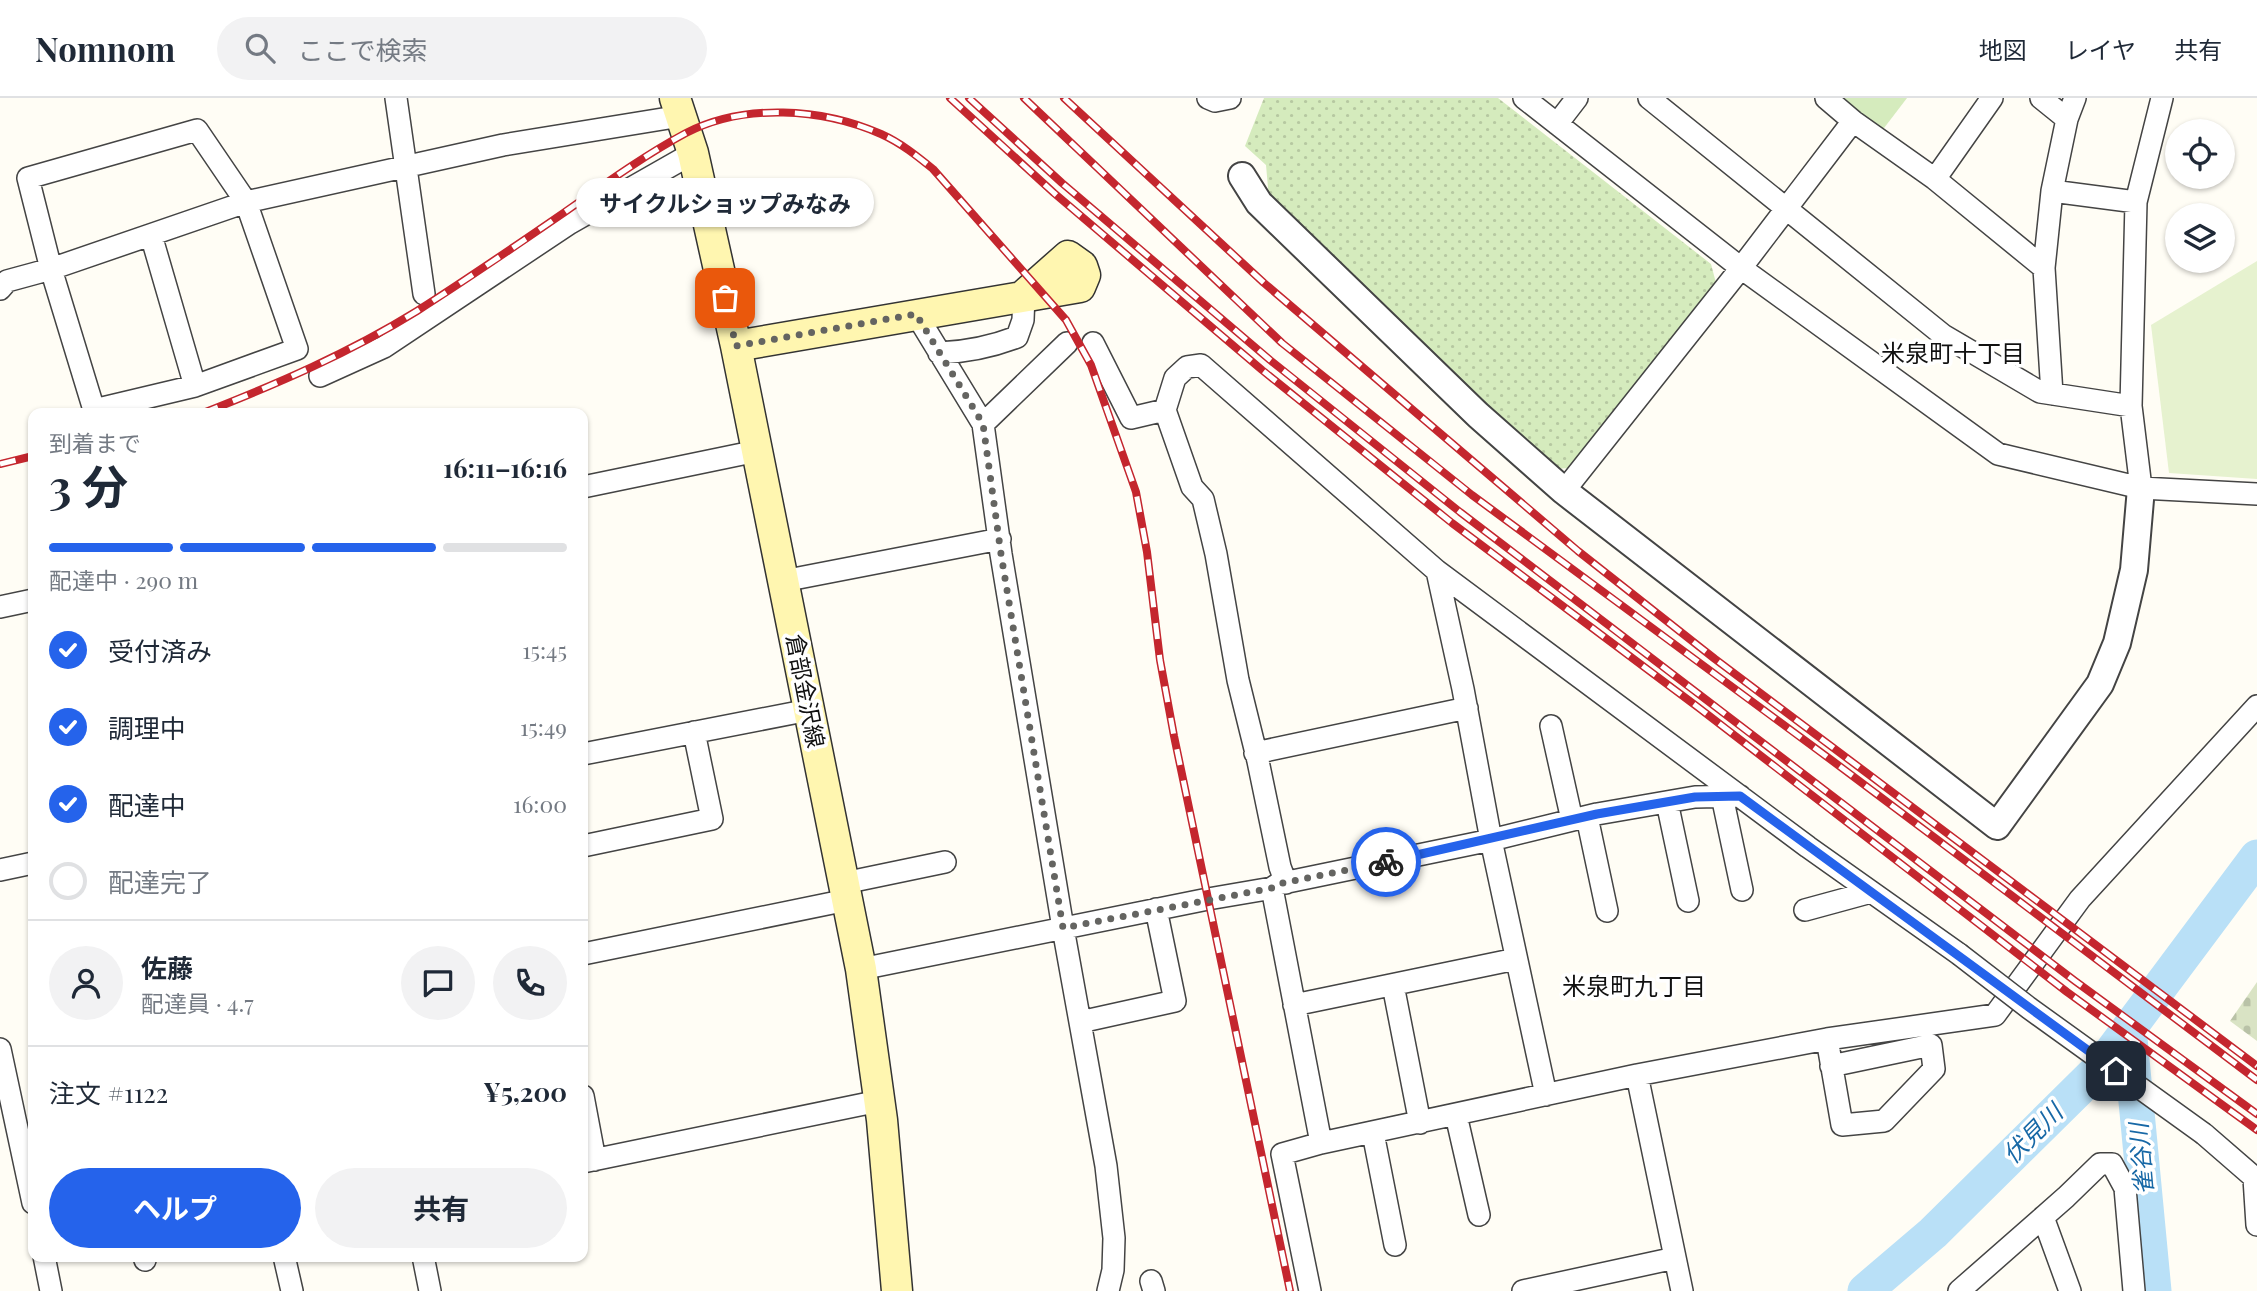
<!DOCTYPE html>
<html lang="ja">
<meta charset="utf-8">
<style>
:root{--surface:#fff;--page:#f2f2f3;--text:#1f2937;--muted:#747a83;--line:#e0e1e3;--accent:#2563eb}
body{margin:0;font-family:"Playfair Display","Noto Sans JP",serif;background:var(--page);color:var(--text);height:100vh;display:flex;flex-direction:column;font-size:26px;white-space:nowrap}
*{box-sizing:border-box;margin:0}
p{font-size:23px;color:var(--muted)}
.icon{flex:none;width:38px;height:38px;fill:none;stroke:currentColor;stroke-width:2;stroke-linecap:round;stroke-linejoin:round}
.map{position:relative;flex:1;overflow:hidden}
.details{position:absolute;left:28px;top:310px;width:560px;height:854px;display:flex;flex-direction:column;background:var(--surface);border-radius:14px;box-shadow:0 2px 5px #0004}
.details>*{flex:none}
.controls{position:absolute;left:2165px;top:21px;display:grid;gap:14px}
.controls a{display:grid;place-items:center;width:70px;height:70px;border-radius:50%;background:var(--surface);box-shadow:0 2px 5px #0004;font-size:35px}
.pin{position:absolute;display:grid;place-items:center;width:60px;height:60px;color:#fff;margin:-30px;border-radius:14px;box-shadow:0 4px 10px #0006}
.courier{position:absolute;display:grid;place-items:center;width:70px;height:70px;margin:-35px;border:5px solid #2563eb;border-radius:50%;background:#fff;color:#222;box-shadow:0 2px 9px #0007}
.bubble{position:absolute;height:49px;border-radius:24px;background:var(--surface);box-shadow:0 2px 5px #0004;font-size:23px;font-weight:700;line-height:49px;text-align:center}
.head em{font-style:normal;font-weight:700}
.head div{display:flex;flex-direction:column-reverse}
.head{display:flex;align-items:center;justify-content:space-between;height:119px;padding:0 21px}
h1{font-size:46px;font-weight:700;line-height:52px}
.bar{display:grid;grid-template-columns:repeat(4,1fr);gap:10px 7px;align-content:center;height:84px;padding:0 21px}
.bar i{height:9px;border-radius:5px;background:var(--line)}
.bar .selected{background:var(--accent)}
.bar p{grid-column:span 4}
.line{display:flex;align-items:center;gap:18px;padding:0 21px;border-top:2px solid var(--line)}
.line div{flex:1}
.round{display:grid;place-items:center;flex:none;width:74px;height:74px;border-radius:37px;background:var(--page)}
ol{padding:0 21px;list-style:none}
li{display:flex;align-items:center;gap:21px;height:77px}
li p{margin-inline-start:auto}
li .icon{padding:7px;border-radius:50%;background:var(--accent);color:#fff;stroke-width:4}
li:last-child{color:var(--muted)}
li i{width:38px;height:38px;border:4px solid var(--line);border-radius:50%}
.action{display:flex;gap:14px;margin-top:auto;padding:14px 21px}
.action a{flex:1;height:80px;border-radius:42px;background:var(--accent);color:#fff;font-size:28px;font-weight:700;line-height:80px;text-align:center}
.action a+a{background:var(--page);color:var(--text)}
header{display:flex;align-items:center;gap:42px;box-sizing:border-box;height:98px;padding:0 35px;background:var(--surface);border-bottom:2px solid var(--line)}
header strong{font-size:33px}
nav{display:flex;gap:38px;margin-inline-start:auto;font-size:24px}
.search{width:490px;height:63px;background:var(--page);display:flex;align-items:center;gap:18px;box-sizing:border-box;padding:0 24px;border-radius:38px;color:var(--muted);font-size:26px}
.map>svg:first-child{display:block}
</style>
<header>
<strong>Nomnom</strong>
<div class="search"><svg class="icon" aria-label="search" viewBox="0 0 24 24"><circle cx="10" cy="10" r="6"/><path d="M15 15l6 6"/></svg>ここで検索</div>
<nav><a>地図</a><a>レイヤ</a><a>共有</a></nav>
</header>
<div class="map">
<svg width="2257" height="1193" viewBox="0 0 2257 1193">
<defs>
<pattern id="grass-dots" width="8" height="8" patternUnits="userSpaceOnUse" patternTransform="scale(1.75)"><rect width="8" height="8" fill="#d5ebbd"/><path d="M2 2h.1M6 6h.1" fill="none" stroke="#b6c8a1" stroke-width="1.8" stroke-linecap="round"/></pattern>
<pattern id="cemetery-stones" width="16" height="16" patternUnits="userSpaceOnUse" patternTransform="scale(1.75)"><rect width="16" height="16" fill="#d9e3c4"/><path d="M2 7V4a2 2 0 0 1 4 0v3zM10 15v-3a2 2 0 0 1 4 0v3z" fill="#b9c2a7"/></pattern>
</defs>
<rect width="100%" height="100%" fill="#fffdf5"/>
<path fill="url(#grass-dots)" d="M 1264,0 L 1498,0 L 1711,166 L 1716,185 L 1569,370 L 1555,371 L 1269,101 L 1266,67 L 1245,48 Z"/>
<path fill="url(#cemetery-stones)" d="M 2257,884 L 2257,943 L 2230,923 Z"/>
<path fill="#d5ebbd" d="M 1837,0 L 1907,0 L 1881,34 Z"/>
<path fill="#e6f2cf" d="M 2257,163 L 2257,381 L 2169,375 L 2151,227 Z"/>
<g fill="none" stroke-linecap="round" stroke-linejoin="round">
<path stroke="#b9e0f7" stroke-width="35" d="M 2129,930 L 2154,1193
M 1865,1193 L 1933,1135 L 2098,972 L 2257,759"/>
<defs>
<path id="minor" d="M 396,0 L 424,196
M 1208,0 L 1215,3 L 1230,0
M 1524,0 L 1741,170 L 1998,356 L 2141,390 L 2257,396
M 1649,0 L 1943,237 L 2040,294 L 2131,308
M 1826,0 L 1853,23
M 2041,0 L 2067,21 L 2052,93 L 2136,104
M 2067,21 L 2075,0
M 1557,26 L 1577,0
M 197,32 L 246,104 L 297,251 L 195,288 L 94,312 L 51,171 L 28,80 Z
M 1935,81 L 2044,170 L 2052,93
M 151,137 L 195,288
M 2044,170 L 2052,296
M 0,191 L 7,183 L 51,171 L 246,104 L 503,47 L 681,18
M 916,216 L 983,326 L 1001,456 L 1063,830 L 1106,1068 L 1114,1140 L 1113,1172 L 1108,1193
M 1093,245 L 1131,320 L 1165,312
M 939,255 C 966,254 991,249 1017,239 L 1023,222 L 1024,197
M 320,278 L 384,249 L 570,125 L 693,55
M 983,326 L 1067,245
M 583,389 L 757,353
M 2141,390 L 2131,308 L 2136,104 L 2162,0
M 1564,393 L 1741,170 L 1853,23 L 1935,81 L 1992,0
M 1437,473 L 1808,749 L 1959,856
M 783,483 L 1000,441
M 0,509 L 33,502
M 1551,628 L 1572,722
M 1255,655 L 1467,610
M 583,656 L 809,612
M 1722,698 L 1742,792
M 1667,704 L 1688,803
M 1587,719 L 1607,813
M 583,748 L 712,721 L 694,634
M 0,772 L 33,765
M 844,785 L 945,764
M 1286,785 L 1280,769 L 1258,663 L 1238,582 L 1216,456 L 1203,401 L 1192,389 L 1165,312 L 1175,280 L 1187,269 L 1201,267 L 1437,473 L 1463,591 L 1491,742 L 1546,997
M 1272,790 L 1321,1045
M 1805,812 L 1871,794
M 583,856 L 847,802
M 861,871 L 1208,801 L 1272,790 L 1278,786 L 1491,742 L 1597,716 L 1695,699 L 1740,698
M 1393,887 L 1420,1025
M 1294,907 L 1516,861
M 1080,924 L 1175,903 L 1156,811
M 1827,941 L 1842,1027 L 1884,1023 L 1934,971 L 1931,947 L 1831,968
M 0,951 L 33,1105
M 1637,977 L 1682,1193
M 583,998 L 595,1062
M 1456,1017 L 1479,1117
M 1373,1035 L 1395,1147
M 2204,1036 L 2257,1082
M 583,1064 L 879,1003
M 2254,1080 L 2257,1127
M 2043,1119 L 2070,1193
M 44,1158 L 51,1193
M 144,1158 L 145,1162
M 284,1158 L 292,1193
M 423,1158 L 430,1193
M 1151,1183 L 1154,1193
M 1310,1193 L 1282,1056 L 1321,1045 L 1637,977 L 1827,941 L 1995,917 L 2080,801 L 2257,608
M 1523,1193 L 1675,1160
M 1959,1193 L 2066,1099 L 2100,1066 L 2112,1066 L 2125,1090 L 2134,1193"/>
<path id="tertiary" d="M 1242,78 L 1259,105 L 1478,317 L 1564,393 L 1997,728 L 2100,586 L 2117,545 L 2134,472 L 2141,390"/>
<path id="secondary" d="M 675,0 L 693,55 L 736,248 L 861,871 L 882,1022 L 897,1193
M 736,248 L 1080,189 L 1085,177 L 1082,168 L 1068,158 L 1024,197"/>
</defs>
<use href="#minor" stroke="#444" stroke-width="24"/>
<use href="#tertiary" stroke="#444" stroke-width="30"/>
<use href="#secondary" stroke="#333" stroke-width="33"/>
<use href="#minor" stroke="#fff" stroke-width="21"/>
<use href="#tertiary" stroke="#fff" stroke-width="26"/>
<use href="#secondary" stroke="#fff6b0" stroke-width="30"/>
<defs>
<path id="rail" d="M 950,0 L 1054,95 L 1262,272 L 1452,425 L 1699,610 L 2067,894 L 2257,1032
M 969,0 L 1062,85 L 1270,262 L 1460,414 L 2075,883 L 2257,1016
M 1024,0 L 1282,245 L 1472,397 L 1830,661 L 2257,982
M 1064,0 L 1264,185 L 1578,453 L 1715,561 L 2257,968
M 203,315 C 277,286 349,255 417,213 C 466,182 514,149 562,116 C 602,88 643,58 686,35 C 744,5 822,10 881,36 C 901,45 917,58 933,71 L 1066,222 L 1091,267 L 1136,394 L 1147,454 L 1160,562 L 1174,638 L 1290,1193
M 0,366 L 33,358"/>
</defs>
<use href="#rail" stroke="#c4262e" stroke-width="8"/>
<use href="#rail" stroke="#fff" stroke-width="5" stroke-dasharray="16" stroke-linecap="butt"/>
<defs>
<path id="minor-bridge" d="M 1959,856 L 2029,910 L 2204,1036"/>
</defs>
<use href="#minor-bridge" stroke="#444" stroke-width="24" stroke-linecap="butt"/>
<use href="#minor-bridge" stroke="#fff" stroke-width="21"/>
</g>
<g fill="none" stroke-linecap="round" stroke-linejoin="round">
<path stroke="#646461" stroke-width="7" stroke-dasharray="0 12.6" d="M 725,200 L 736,248 L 916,216 L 983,326 L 1001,456 L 1063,830 L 1272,790 L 1278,786 L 1386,764"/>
<path stroke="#2563eb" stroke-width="9" d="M 1386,764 L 1597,716 L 1695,699 L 1740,698 L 2116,973"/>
</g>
<g text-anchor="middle" stroke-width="7" stroke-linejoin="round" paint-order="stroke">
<g font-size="23" fill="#111" stroke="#fff">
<text transform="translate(805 593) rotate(79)" y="8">倉部金沢線</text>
</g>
<g font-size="24" fill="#111" stroke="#fff">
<text x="1953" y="264">米泉町十丁目</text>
<text x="1634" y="897">米泉町九丁目</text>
</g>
<g font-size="24" font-style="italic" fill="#1768a6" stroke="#fff">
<text transform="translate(2033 1036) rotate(-45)" y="8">伏見川</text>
<text transform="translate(2142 1061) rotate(-95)" y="8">雀谷川</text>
</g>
</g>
</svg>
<div class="controls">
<a><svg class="icon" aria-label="locate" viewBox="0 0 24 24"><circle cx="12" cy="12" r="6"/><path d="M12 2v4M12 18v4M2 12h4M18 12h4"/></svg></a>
<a><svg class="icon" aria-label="layers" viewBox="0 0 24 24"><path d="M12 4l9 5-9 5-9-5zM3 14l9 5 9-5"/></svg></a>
</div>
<div class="pin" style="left:725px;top:200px;background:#ea580c"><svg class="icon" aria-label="bag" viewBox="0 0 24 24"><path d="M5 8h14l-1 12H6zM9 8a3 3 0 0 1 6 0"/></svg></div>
<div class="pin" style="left:2116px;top:973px;background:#1f2937"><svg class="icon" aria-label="home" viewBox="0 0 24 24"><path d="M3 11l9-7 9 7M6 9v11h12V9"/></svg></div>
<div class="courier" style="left:1386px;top:764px"><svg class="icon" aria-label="bike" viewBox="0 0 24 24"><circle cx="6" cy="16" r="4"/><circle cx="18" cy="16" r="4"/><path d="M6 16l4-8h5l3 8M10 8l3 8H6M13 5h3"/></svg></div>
<div class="bubble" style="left:576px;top:80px;width:298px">サイクルショップみなみ</div>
<section class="details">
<div class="head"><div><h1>3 分</h1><p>到着まで</p></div><em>16:11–16:16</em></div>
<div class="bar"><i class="selected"></i><i class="selected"></i><i class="selected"></i><i></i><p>配達中 · 290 m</p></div>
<ol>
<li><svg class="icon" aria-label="check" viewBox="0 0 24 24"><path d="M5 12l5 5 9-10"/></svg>受付済み<p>15:45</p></li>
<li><svg class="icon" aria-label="check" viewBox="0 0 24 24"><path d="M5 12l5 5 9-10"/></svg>調理中<p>15:49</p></li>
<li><svg class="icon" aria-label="check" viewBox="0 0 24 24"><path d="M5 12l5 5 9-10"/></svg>配達中<p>16:00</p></li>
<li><i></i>配達完了</li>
</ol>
<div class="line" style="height:126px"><a class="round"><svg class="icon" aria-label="person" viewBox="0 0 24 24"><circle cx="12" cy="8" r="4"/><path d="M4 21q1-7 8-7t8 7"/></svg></a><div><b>佐藤</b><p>配達員 · 4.7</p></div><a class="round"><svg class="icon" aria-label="chat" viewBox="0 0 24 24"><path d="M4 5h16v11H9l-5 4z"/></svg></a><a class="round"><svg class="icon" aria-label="phone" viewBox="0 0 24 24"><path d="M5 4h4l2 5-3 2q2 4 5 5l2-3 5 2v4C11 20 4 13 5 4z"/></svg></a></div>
<div class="line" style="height:91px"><div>注文 #1122</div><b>¥5,200</b></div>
<div class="action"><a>ヘルプ</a><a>共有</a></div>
</section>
</div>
